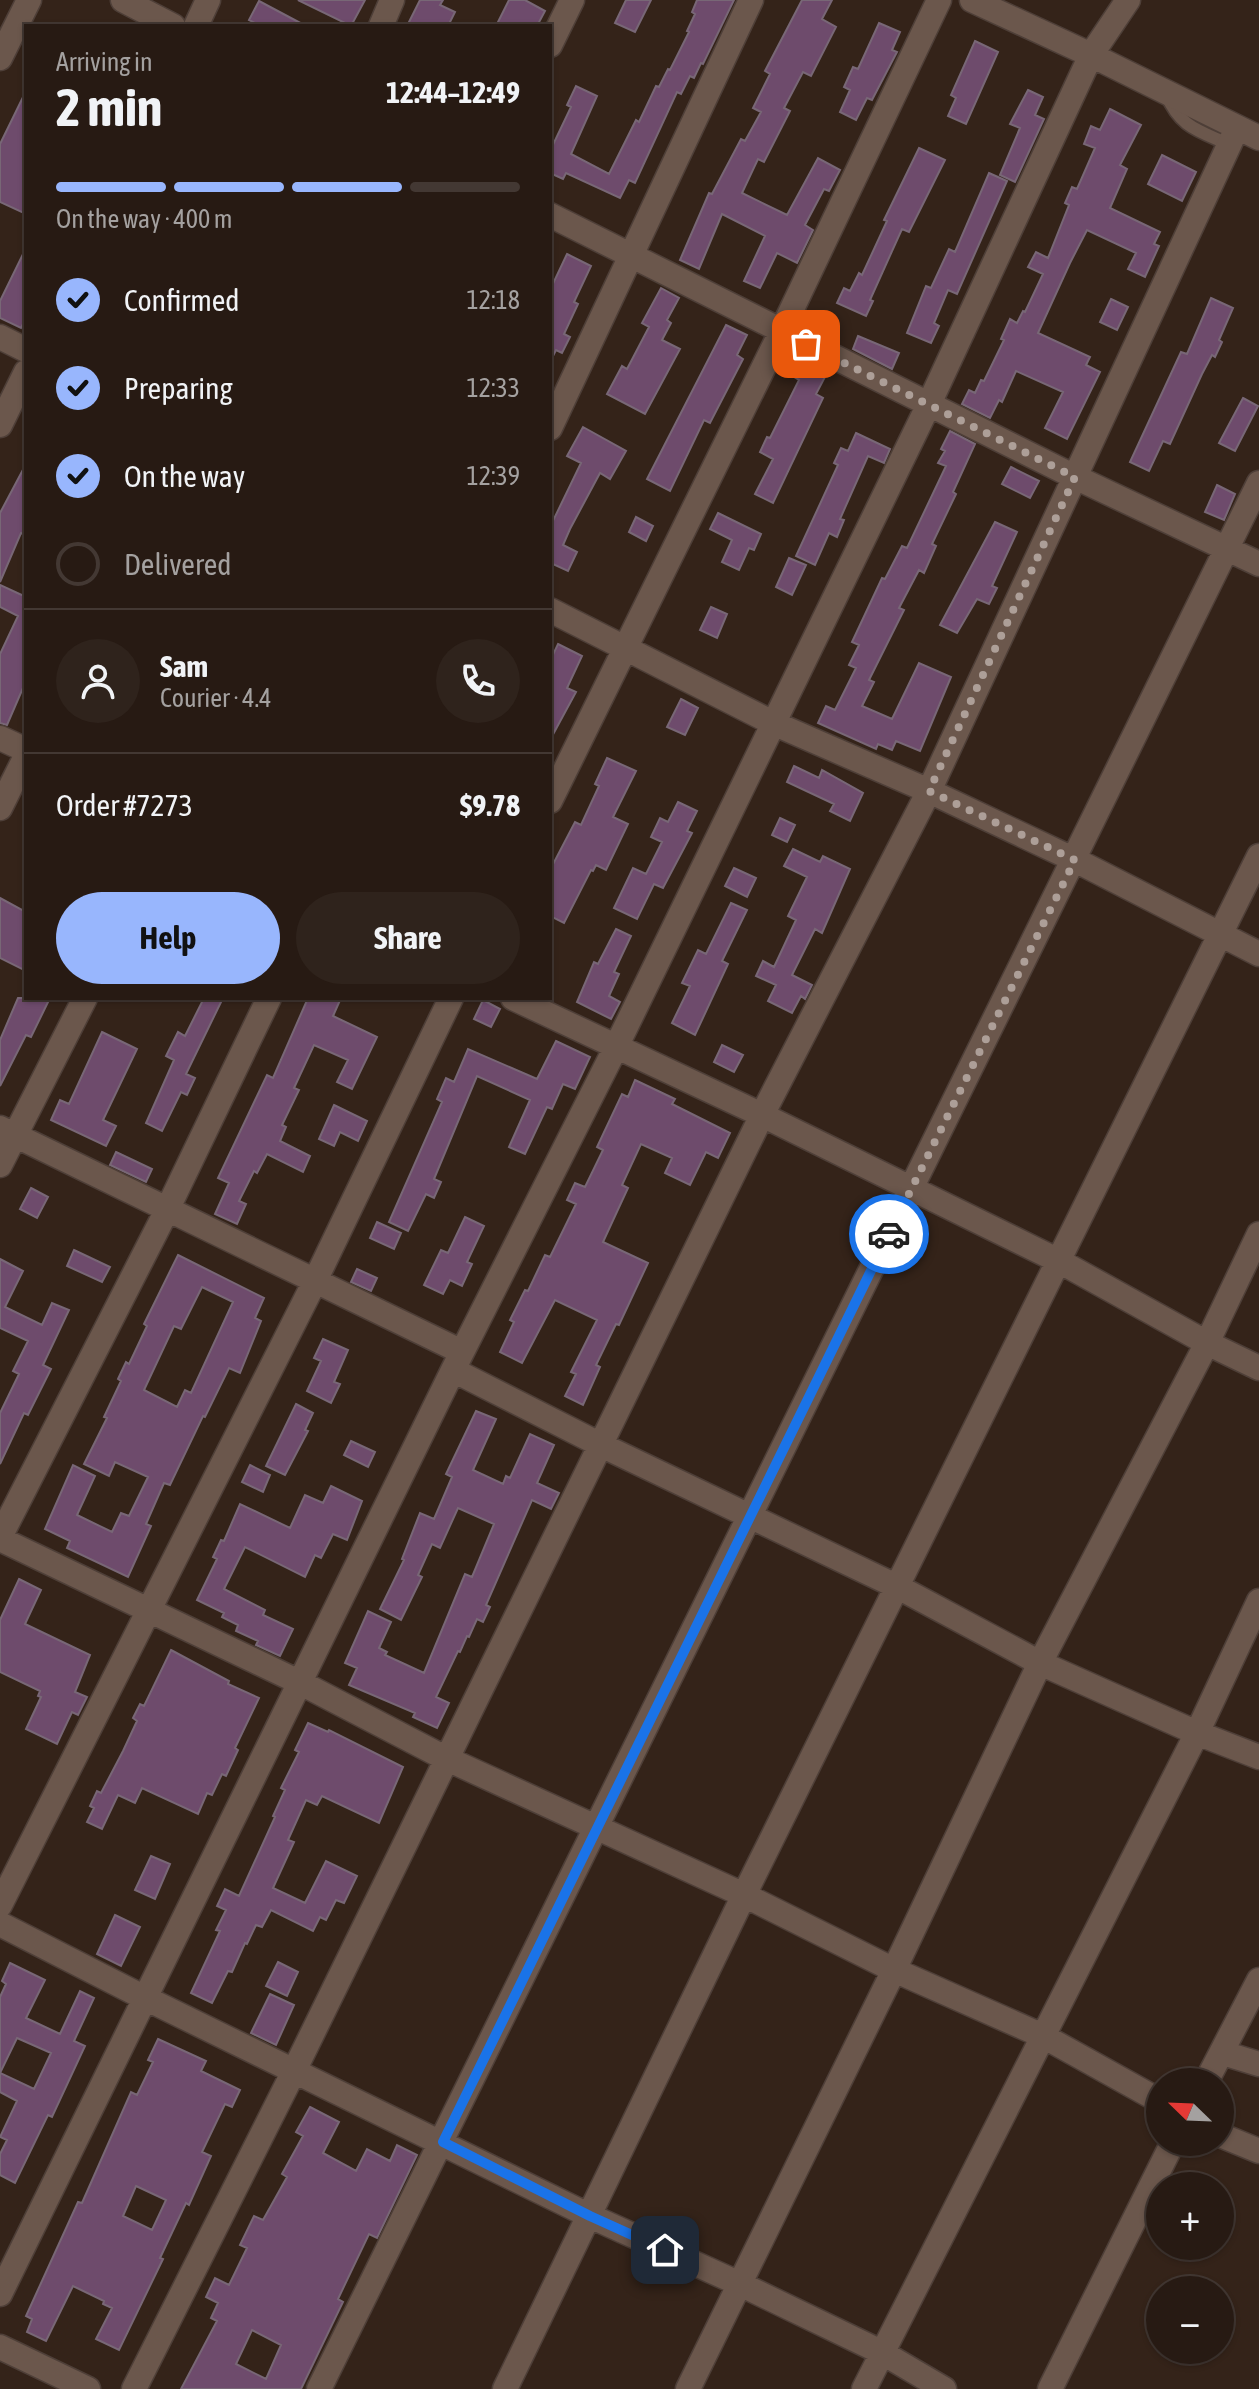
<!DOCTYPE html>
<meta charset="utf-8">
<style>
:root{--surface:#271a13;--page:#2f231c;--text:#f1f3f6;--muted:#a4a1a0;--line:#433833;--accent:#98b6fd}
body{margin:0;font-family:"Asap Condensed",sans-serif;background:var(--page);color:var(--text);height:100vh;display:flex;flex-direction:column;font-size:30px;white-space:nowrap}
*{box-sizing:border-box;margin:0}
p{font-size:26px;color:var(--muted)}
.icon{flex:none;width:44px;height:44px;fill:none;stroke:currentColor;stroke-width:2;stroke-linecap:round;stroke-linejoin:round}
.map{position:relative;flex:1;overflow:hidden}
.sheet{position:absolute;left:24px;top:24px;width:528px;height:976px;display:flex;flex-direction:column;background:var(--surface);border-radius:0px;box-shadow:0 2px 6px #0004,0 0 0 2px var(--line)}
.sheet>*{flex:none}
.needle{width:52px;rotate:293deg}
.controls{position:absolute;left:1146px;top:2068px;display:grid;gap:16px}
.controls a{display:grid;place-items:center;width:88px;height:88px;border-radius:50%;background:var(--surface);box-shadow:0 2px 6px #0004,0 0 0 2px var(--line);font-size:40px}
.pin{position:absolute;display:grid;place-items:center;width:68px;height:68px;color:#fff;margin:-34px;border-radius:16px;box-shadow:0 4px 12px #0006}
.courier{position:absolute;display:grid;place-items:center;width:80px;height:80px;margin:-40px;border:6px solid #1a73e8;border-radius:50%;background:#fff;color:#222;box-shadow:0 2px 10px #0007}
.headline em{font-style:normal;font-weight:700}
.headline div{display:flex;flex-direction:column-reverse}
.headline{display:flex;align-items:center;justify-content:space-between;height:136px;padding:0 32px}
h1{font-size:52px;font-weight:700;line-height:60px}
.bar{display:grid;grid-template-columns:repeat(4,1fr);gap:12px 8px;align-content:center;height:96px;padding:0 32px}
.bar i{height:10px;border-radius:6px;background:var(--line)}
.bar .active{background:var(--accent)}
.bar p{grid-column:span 4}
.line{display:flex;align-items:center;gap:20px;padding:0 32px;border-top:2px solid var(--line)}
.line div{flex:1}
.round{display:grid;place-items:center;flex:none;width:84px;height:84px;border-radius:42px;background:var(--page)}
ol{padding:0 32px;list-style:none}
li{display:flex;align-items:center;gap:24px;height:88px}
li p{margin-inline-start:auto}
li .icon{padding:8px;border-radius:50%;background:var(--accent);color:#111;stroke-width:4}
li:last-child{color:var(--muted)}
li i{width:44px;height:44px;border:4px solid var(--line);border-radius:50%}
.action{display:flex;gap:16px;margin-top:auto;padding:16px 32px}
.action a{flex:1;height:92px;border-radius:48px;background:var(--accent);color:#111;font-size:32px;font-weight:700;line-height:92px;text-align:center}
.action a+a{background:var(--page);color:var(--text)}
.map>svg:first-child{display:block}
</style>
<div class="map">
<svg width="1259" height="2389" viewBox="0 0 1259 2389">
<rect width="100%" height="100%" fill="#342319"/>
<path fill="#6e4b6c" stroke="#786776" stroke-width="2" fill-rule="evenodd" d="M 298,0 L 365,0 L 351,26 Z
M 420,0 L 443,0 L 440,5 L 455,12 L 448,26 L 407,26 Z
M 509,0 L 525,0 L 545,11 L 537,26 L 496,26 Z
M 626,0 L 651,0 L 635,32 L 615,23 Z
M 697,0 L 734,0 L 703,64 L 701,63 L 694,78 L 690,76 L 681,94 L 677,92 L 635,183 L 629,180 L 620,198 L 566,173 L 563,179 L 550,173 L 550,151 L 571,107 L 567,105 L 576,86 L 597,96 L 571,154 L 609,174 L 636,120 L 639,122 L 656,86 L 659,87 L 668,69 L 670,70 L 689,32 L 687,31 L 695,14 L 692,12 Z
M 802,0 L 832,0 L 822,19 L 836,27 L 811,76 L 803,72 L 784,108 L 790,111 L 764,162 L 758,159 L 742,193 L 787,215 L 818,158 L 840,170 L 829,191 L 824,189 L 805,225 L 813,230 L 797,263 L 777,253 L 760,288 L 744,281 L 765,236 L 722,214 L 699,269 L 680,260 L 709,193 L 712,194 L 741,139 L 745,141 L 761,112 L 753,108 L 770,74 L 765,71 Z
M 259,1 L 306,26 L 261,26 L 249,20 Z
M 879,23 L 900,32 L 892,50 L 897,52 L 872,100 L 867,98 L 856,120 L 840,112 L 850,90 L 844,87 L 853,67 L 858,69 Z
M 975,41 L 998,52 L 966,124 L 948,116 L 956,98 L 951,95 Z
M 1028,90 L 1043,97 L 1035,115 L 1044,119 L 1015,182 L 1000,175 L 1020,128 L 1010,124 Z
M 26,91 L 26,214 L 0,202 L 0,144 Z
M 1110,109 L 1141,125 L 1120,165 L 1127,169 L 1110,208 L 1160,232 L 1154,244 L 1159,246 L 1145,277 L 1128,269 L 1136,253 L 1087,230 L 1070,263 L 1038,333 L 1090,357 L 1086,365 L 1100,372 L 1067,439 L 1045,428 L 1063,392 L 1016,371 L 1002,402 L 999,400 L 990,418 L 962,404 L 969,390 L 975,393 L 981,380 L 984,381 L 1004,340 L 1001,339 L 1010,319 L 1017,323 L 1023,311 L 1025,312 L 1043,274 L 1028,267 L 1036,252 L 1048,258 L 1069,205 L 1065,203 L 1072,187 L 1077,189 L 1095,148 L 1084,144 L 1091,126 L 1100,130 Z
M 919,148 L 945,160 L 909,232 L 902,229 L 870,300 L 873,301 L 866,316 L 837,303 L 844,288 L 850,291 L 859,273 L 862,275 L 887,221 L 884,220 Z
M 1162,155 L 1196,172 L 1182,201 L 1148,184 Z
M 989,173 L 1007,181 L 957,294 L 948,290 L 934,323 L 939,326 L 931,343 L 907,333 L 926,286 L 931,288 L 949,249 L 955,252 Z
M 26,248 L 26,318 L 21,328 L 0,318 L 0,301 Z
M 567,254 L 591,266 L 574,302 L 578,304 L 564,334 L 570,337 L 562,353 L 556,350 L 550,362 L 550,290 Z
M 661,288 L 679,298 L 667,320 L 671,323 L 662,340 L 680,349 L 645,414 L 607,394 L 622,366 L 627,369 L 649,327 L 642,323 Z
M 1211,298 L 1233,308 L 1219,340 L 1222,342 L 1215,357 L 1212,355 L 1202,374 L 1170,444 L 1163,441 L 1149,471 L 1130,462 L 1181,352 L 1187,354 Z
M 1111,299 L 1128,307 L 1117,330 L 1100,322 Z
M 726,325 L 747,335 L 737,355 L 743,359 L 710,423 L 704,420 L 670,491 L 647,479 Z
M 858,336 L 899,353 L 892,369 L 853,349 Z
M 802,363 L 826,375 L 816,394 L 823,398 L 773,503 L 755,494 L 773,459 L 760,452 L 767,437 L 770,438 L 799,380 L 794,377 Z
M 1243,398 L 1258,406 L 1235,451 L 1219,443 Z
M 583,427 L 626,451 L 610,479 L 600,473 L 570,529 L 563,545 L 577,552 L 568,571 L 553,564 L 550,570 L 550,527 L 581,463 L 567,456 Z
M 950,431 L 975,444 L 953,492 L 956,494 L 932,544 L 936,546 L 924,573 L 919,570 L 899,608 L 904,610 L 869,680 L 874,682 L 862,706 L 892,719 L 919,663 L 951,677 L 920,751 L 896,741 L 892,750 L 878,744 L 876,749 L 818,723 L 826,706 L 835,710 L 856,668 L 849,665 L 859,645 L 852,642 L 882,578 L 885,579 L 902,546 L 907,548 L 946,466 L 938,463 L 945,451 L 941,449 Z
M 856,433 L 890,449 L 884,463 L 868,456 L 840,519 L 844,520 L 837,537 L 829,533 L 815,565 L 796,556 L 838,465 L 834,463 L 841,448 L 848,451 Z
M 26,464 L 26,535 L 21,533 L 0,582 L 0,513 Z
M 1011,467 L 1039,481 L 1030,498 L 1002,484 Z
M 1217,485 L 1235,494 L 1224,520 L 1205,512 Z
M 718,513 L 761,534 L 754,550 L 749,548 L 739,570 L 722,562 L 732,540 L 710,529 Z
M 636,517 L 653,526 L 646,541 L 629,532 Z
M 995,522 L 1017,532 L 992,586 L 997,588 L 989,604 L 977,599 L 957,633 L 940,625 Z
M 789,558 L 806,565 L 792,595 L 776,587 Z
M 0,585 L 26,597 L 26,681 L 7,725 L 0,723 L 0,654 L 18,616 L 0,607 Z
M 711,607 L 727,614 L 717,638 L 700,630 Z
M 558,644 L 582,656 L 567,688 L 576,692 L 550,740 L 550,661 Z
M 681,699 L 698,708 L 685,735 L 667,727 Z
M 607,758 L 636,771 L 613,817 L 628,824 L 606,870 L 596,865 L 593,871 L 591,870 L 564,923 L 550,916 L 550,870 L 575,822 L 581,825 L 599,786 L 595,784 Z
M 794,766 L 819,778 L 822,770 L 863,793 L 850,821 L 830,811 L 834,804 L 787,782 Z
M 678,802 L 697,811 L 687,831 L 692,833 L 663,888 L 654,884 L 637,919 L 614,908 L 633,868 L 646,874 L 662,842 L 651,837 L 660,818 L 668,822 Z
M 780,818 L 795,825 L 787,842 L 772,835 Z
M 793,849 L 820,862 L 823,856 L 850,869 L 822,933 L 815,929 L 792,975 L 812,985 L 805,999 L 801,996 L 792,1013 L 768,1001 L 776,985 L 756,976 L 763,961 L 774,967 L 796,920 L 788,916 L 807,877 L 784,866 Z
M 734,868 L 756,878 L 747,897 L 725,886 Z
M 0,898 L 26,912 L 26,971 L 0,958 Z
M 731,903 L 747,910 L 722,961 L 728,964 L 695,1035 L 672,1023 L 690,986 L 682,983 L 698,950 L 706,954 Z
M 616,929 L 631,936 L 614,972 L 619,974 L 609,996 L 620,1002 L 611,1019 L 577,1002 L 594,962 L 598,964 Z
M 18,998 L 50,998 L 31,1037 L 26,1035 L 0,1086 L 0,1040 Z
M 204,998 L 223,998 L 186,1074 L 195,1078 L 187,1095 L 181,1092 L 162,1131 L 146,1123 L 174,1060 L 166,1056 L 178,1032 L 185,1036 Z
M 308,998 L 341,998 L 333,1016 L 377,1037 L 352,1089 L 337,1082 L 348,1060 L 314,1045 L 294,1088 L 299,1090 L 282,1125 L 286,1127 L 280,1141 L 310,1156 L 303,1172 L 267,1154 L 257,1173 L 254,1171 L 239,1201 L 246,1204 L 237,1224 L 215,1214 L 229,1183 L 218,1178 L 267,1075 L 273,1078 Z
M 483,1000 L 500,1009 L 491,1027 L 474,1019 Z
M 102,1032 L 137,1049 L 103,1120 L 116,1126 L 106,1146 L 51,1120 L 60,1100 L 69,1104 Z
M 556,1041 L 590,1057 L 575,1089 L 563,1084 L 552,1109 L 547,1107 L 525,1154 L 509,1147 L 530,1100 L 477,1076 L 434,1179 L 441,1182 L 434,1198 L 426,1194 L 408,1231 L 389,1222 L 442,1102 L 437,1099 L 446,1078 L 454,1082 L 468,1049 L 537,1079 Z
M 722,1045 L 743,1055 L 734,1072 L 714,1062 Z
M 635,1080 L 675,1099 L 672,1104 L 730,1133 L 718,1158 L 706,1152 L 690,1185 L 665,1173 L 672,1158 L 641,1144 L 622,1185 L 628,1188 L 603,1242 L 648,1263 L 619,1325 L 616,1324 L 596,1365 L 600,1367 L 583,1405 L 565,1396 L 576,1374 L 571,1372 L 597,1320 L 555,1300 L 522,1363 L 500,1352 L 514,1322 L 510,1320 L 525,1290 L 528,1291 L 545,1255 L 550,1257 L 576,1204 L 567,1200 L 575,1183 L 585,1187 L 603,1150 L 597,1147 L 622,1094 L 628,1097 Z
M 334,1105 L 367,1121 L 358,1141 L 340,1132 L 334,1146 L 319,1139 Z
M 116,1152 L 152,1169 L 146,1182 L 110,1165 Z
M 31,1188 L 48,1197 L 37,1218 L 20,1209 Z
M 465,1217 L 484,1226 L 467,1262 L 472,1264 L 462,1286 L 450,1280 L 443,1294 L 424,1285 L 441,1250 L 448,1253 Z
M 377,1222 L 401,1233 L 394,1249 L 370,1238 Z
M 74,1250 L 110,1267 L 102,1282 L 67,1266 Z
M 178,1255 L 264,1298 L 255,1318 L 261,1321 L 240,1373 L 229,1368 L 205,1417 L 203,1416 L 170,1485 L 164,1483 L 146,1524 L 151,1526 L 128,1577 L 67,1548 L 70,1541 L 45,1529 L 73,1465 L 95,1476 L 77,1515 L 112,1532 L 121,1513 L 129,1516 L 148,1477 L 115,1462 L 109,1476 L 84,1464 L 107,1418 L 104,1417 L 121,1381 L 118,1379 L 126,1362 L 129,1364 L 147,1326 L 144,1324 ZM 202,1287 L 233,1302 L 191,1393 L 185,1390 L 177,1407 L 144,1390 L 174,1326 L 181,1329 Z
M 0,1259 L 23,1271 L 5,1307 L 42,1325 L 52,1303 L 69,1310 L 43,1365 L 51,1369 L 28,1415 L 24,1413 L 0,1464 L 0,1413 L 19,1374 L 13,1371 L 28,1341 L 0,1328 Z
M 357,1269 L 377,1278 L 371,1291 L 351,1282 Z
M 323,1339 L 348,1350 L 334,1382 L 340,1384 L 331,1403 L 307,1391 L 321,1361 L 314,1358 Z
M 296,1404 L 313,1413 L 305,1430 L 308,1431 L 285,1475 L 266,1466 Z
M 476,1411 L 496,1419 L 473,1470 L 503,1484 L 506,1476 L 510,1478 L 530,1434 L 554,1445 L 537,1483 L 559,1493 L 551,1509 L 532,1500 L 486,1605 L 490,1607 L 483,1622 L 477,1619 L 469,1637 L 467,1636 L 460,1652 L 458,1651 L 436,1697 L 449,1703 L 437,1728 L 413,1717 L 415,1713 L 349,1685 L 357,1668 L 345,1663 L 368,1611 L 391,1622 L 379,1648 L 387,1652 L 385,1655 L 424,1673 L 465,1574 L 472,1577 L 494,1524 L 458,1508 L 440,1548 L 432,1544 L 418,1575 L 422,1577 L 401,1620 L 380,1609 L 404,1560 L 402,1559 L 420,1513 L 434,1519 L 452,1477 L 446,1474 Z
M 351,1441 L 375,1452 L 368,1467 L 344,1455 Z
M 250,1465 L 270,1475 L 263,1492 L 242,1482 Z
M 331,1486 L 362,1501 L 347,1540 L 333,1534 L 321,1558 L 315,1555 L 305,1577 L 245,1547 L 224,1589 L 265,1610 L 263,1615 L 293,1629 L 280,1656 L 256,1645 L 258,1641 L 236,1631 L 238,1625 L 222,1617 L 224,1613 L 197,1600 L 217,1559 L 213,1557 L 221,1540 L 224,1541 L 240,1504 L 290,1528 L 305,1495 L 323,1503 Z
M 19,1579 L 41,1590 L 25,1624 L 90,1655 L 75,1692 L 87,1697 L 78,1715 L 72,1712 L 57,1744 L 26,1729 L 41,1697 L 38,1696 L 40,1691 L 0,1672 L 0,1620 Z
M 171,1650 L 229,1681 L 228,1684 L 259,1698 L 235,1748 L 238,1750 L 226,1776 L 222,1774 L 212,1795 L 207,1793 L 198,1814 L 142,1788 L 135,1803 L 118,1795 L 102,1829 L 87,1822 L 94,1808 L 90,1806 L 97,1791 L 101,1793 L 123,1751 L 137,1721 L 133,1718 L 140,1704 L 144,1706 Z
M 308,1723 L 328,1732 L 329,1730 L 403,1767 L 379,1823 L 322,1796 L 317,1805 L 306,1800 L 288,1840 L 294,1842 L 273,1888 L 305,1903 L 326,1861 L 357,1876 L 344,1903 L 336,1900 L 326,1920 L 320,1917 L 313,1931 L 271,1910 L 262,1927 L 256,1925 L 247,1944 L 245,1943 L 232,1972 L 228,1971 L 212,2003 L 191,1993 L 220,1931 L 216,1930 L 226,1910 L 217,1906 L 225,1889 L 239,1896 L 275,1817 L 273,1816 L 285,1790 L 281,1788 L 299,1752 L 295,1750 Z
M 151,1856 L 170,1864 L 155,1899 L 135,1890 Z
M 115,1915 L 140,1927 L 121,1966 L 97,1954 Z
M 278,1962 L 298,1972 L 287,1996 L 266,1986 Z
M 10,1963 L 45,1980 L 26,2018 L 60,2034 L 80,1991 L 94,1998 L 74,2041 L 85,2046 L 52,2117 L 48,2115 L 15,2183 L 0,2175 L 0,2154 L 7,2140 L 0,2137 L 17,2101 L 0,2092 L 0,1997 L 6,1984 L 2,1981 ZM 17,2038 L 51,2053 L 34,2089 L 0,2073 Z
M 270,1994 L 294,2005 L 276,2045 L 251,2033 Z
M 158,2039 L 206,2061 L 201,2071 L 240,2090 L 232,2107 L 225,2104 L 202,2152 L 211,2156 L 189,2205 L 186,2203 L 160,2258 L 163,2259 L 119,2350 L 96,2339 L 112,2308 L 103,2304 L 104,2301 L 73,2286 L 46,2341 L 27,2332 L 32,2319 L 26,2316 L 78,2202 L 82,2203 L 131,2092 L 137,2095 L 153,2062 L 148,2060 ZM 136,2186 L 166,2200 L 152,2230 L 123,2216 Z
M 310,2107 L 339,2122 L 323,2153 L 356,2171 L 367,2149 L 390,2161 L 397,2145 L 417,2155 L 377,2238 L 369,2234 L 338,2299 L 343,2302 L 301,2389 L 181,2389 L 217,2321 L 211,2318 L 218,2303 L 206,2297 L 215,2278 L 229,2285 L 247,2248 L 240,2245 L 254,2216 L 263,2220 L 287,2177 L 282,2174 L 303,2136 L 296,2132 ZM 252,2330 L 281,2345 L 266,2379 L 236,2364 Z"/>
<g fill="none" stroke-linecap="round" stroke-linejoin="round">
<defs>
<path id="lane" d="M 1166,94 C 1180,127 1197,130 1228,144"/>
<path id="street" d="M 123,0 L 173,26
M 972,0 L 1091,55 L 1259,138
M 196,26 L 208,0
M 381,26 L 392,0
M 550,45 L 572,0
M 0,58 L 29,0
M 550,215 L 1075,477 L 1259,564
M 0,337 L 26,350
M 0,425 L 26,372
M 550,428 L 751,0
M 550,610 L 773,723 L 929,791 L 1075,860 L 1259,954
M 0,738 L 26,750
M 550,801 L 781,332 L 939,0
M 0,808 L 26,756
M 513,998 L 762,1115 L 1059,1261 L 1207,1343 L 1259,1368
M 0,1128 L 462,1352
M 0,1165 L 85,998
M 453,1370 L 601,1445 L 898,1587 L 1040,1663 L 1197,1733 L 1259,1757
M 0,1537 L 168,1208 L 269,998
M 0,1539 L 301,1683 L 445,1758 L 744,1895 L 894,1970 L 1043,2036 L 1160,2101
M 0,1905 L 314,1283 L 451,998
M 0,1924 L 143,1997 L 590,2216 L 740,2284 L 881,2352 L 944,2389
M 1223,2053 L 1259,2064
M 1206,2082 L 1259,1980
M 1220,2135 L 1259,2151
M 0,2294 L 453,1370 L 617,1045 L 929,404 L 1091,55 L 1128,0
M 0,2347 L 88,2389
M 134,2389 L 294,2071 L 762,1115 L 929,791 L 1237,128
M 319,2389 L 1259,483
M 505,2389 L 744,1895 L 1259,856
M 688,2389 L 894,1970 L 1040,1663 L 1207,1343 L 1259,1234
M 864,2389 L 1197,1733 L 1259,1601
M 1050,2389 L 1173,2142"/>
</defs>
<use href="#lane" stroke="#4e3f38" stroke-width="15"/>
<use href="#street" stroke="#4e3f38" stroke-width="27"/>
<use href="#lane" stroke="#6b574c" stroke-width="12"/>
<use href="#street" stroke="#6b574c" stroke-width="24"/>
</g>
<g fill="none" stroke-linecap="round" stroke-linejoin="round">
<path stroke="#ad9f98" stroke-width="8" stroke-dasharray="0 14.4" d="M 806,344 L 1075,477 L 929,791 L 1075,860 L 889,1234"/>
<path stroke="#1a73e8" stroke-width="10" d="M 665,2250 L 590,2216 L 443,2142 L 889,1234"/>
</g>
</svg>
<div class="controls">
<a><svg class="needle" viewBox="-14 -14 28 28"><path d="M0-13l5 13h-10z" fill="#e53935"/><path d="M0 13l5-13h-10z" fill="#a4a1a0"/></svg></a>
<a>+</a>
<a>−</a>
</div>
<div class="pin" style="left:806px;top:344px;background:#ea580c"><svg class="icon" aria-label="bag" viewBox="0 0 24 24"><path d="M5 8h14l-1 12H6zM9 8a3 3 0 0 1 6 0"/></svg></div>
<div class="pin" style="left:665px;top:2250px;background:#1f2937"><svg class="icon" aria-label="home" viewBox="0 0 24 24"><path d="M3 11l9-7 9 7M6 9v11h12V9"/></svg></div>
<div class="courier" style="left:889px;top:1234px"><svg class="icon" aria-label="car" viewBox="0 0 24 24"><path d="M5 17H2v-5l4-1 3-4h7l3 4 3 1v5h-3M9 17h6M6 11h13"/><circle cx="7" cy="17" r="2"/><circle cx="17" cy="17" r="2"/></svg></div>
<section class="sheet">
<div class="headline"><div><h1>2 min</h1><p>Arriving in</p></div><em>12:44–12:49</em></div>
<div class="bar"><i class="active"></i><i class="active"></i><i class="active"></i><i></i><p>On the way · 400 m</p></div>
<ol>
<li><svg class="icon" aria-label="check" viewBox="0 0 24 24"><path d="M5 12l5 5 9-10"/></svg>Confirmed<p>12:18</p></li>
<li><svg class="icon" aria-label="check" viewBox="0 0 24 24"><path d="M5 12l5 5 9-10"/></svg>Preparing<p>12:33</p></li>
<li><svg class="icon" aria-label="check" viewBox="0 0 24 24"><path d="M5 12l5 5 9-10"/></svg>On the way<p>12:39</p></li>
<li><i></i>Delivered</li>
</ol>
<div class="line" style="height:144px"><a class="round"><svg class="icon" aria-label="person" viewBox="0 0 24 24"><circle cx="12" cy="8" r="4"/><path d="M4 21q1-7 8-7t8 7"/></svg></a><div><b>Sam</b><p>Courier · 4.4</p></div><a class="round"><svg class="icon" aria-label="phone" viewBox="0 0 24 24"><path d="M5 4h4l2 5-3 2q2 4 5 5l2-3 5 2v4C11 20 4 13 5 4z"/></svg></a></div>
<div class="line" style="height:104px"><div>Order #7273</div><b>$9.78</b></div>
<div class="action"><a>Help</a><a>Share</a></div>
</section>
</div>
